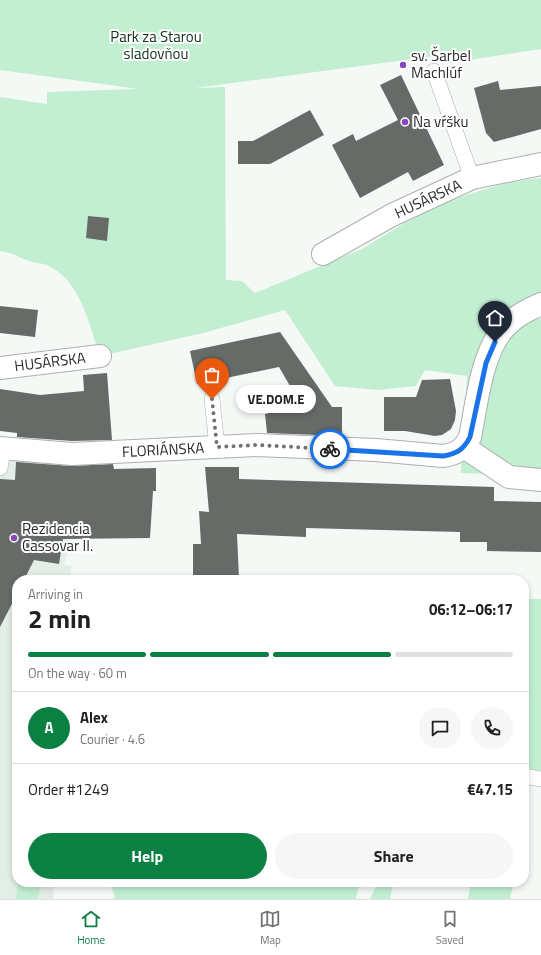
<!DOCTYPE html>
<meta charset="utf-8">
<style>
:root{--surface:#fff;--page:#f6f6f6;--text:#202124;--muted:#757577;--line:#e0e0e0;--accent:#0b8043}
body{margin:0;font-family:"Titillium Web",sans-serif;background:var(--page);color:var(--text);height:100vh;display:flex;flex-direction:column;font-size:15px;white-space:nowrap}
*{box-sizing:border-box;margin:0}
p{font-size:13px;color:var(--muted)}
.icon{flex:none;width:22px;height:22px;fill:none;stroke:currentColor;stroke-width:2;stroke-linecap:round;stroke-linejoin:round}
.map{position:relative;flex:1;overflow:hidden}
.drawer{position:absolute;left:12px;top:575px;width:517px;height:312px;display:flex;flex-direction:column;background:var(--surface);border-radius:16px;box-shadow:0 2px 6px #0003}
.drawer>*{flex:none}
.pin{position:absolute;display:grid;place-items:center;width:34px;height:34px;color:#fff;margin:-41px -17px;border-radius:50% 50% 50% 0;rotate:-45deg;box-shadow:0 0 4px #0007}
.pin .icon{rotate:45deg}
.courier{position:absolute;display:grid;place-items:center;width:40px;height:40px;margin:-20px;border:3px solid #1a73e8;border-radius:50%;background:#fff;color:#222;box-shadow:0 1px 5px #0007}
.bubble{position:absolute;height:28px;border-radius:14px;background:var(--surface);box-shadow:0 2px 6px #0003;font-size:13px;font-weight:700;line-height:28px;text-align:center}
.headline em{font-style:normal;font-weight:700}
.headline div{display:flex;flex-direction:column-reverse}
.headline{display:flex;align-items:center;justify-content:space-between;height:68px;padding:0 16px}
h1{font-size:26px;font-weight:700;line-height:30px}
.bar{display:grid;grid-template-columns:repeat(4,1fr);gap:6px 4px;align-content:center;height:48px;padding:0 16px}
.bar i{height:5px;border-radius:3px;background:var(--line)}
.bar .on{background:var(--accent)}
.bar p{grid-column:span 4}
.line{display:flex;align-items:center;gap:10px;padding:0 16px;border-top:1px solid var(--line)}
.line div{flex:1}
.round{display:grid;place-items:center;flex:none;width:42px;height:42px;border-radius:21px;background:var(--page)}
.primary-button{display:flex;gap:8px;margin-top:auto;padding:8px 16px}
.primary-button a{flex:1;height:46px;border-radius:24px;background:var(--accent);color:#fff;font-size:16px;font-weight:700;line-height:46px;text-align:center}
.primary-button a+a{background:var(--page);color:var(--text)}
.dock{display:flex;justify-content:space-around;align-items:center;height:56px;border-top:1px solid var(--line);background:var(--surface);font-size:11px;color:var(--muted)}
.dock a{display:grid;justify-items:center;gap:2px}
.dock .on{color:var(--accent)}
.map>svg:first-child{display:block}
</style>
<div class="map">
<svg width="541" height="899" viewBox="0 0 541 899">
<rect width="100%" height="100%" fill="#f4f9f6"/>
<path fill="#e3efe6" d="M 0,448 L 72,454 L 73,525 L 64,565 L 72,566 L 69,580 L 17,580 L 17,882 L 54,882 L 53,899 L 0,899 Z"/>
<path fill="#c2efd1" d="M 0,0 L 541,0 L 541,49 L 449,63 L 450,54 L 195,88 L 225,87 L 226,280 L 242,281 L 255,293 L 362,249 L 434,205 L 509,182 L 541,178 L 541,304 L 531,309 L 541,320 L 541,476 L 461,473 L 467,376 L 425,370 L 416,386 L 378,390 L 335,386 L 285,310 L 203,333 L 100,356 C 89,325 81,280 47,265 C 41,263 35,263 29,261 C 18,257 11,252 0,251 L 0,97 L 47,104 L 47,92 L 139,89 L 0,70 Z
M 524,599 L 541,599 L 541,774 L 524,771 Z
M 18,882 L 41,882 L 38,899 L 16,899 Z
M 110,882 L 360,882 L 356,899 L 111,899 L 115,898 Z
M 471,882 L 514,882 L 510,898 L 512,899 L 468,899 Z
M 385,883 L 393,885 L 390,899 L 370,899 L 375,888 Z"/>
<path fill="#666b68" d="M 401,75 L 444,165 L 413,181 L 408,172 L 360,198 L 332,145 L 353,134 L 356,141 L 398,120 L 380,85 Z
M 498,81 L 500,90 L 541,86 L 541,129 L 494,142 L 486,133 L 474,88 Z
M 310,110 L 324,135 L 270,164 L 238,164 L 238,141 L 253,141 Z
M 88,216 L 109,218 L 107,241 L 86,238 Z
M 0,306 L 38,310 L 35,337 L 0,333 Z
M 280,332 L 332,407 L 342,407 L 342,436 L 267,433 L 265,414 L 301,405 L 279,367 L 197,384 L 190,351 Z
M 107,373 L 112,440 L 72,441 L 17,437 L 17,433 L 0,431 L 0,389 L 40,395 L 84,391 L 83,375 Z
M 450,379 L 456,411 L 455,420 L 451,429 L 442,435 L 435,436 L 405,431 L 384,431 L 384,397 L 416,397 L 422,380 Z
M 16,462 L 71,466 L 113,464 L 114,469 L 156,468 L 156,491 L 153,491 L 150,538 L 63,539 L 59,564 L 34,560 L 24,580 L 17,580 L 17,594 L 0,627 L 0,479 L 15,480 Z
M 205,467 L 239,467 L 239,479 L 494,487 L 494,501 L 541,502 L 541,552 L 487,551 L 487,542 L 460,542 L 460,532 L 306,528 L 306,537 L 237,534 L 239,578 L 193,580 L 193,544 L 201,544 L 199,511 L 209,512 Z"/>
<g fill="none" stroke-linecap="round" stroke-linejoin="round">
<defs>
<path id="service" d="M 434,71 L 472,178
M 212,399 L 217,447
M 0,468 L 3,449
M 524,776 L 541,779"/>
<path id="minor" d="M 323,254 L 392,215 L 472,178 L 541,164
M 0,368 L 100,356
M 464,447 L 509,477 L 541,480
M 0,448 L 72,454 L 257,445 L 376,450 L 443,456 C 457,454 464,449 470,437 C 477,403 481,353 505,327 C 515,316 528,310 541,304"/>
</defs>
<use href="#service" stroke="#acb0ad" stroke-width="16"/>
<use href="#minor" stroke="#acb0ad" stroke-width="24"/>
<use href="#service" stroke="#fff" stroke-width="15"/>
<use href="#minor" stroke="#fff" stroke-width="22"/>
</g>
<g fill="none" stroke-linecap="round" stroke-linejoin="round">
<path stroke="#707371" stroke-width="4" stroke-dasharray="0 7.2" d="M 212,399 L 217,447 L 257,445 L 330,449"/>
<path stroke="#1a73e8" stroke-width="5" d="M 330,449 L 443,456 C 457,454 464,449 470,437 L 486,363 L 495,342"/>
</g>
<g fill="#8748bd" stroke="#fff" stroke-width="1.5">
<circle cx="403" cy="65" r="4"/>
<circle cx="405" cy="122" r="4"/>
<circle cx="14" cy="538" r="4"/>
</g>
<g text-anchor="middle" stroke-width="4" stroke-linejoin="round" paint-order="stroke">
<g font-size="15" fill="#12301e" stroke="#fff">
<text x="156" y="42">Park za Starou<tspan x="156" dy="17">sladovňou</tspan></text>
</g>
<g font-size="15" fill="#292b29" stroke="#fff" text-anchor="start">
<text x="411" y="61">sv. Šarbel<tspan x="411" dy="17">Machlúf</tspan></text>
<text x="413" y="127">Na vŕšku</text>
<text x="22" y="534">Rezidencia<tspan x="22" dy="17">Cassovar II.</tspan></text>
</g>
<g font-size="15" fill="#292b29" stroke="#fff">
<text transform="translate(428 199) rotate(-25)" y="5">HUSÁRSKA</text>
<text transform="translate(50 362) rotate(-7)" y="5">HUSÁRSKA</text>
<text transform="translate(163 450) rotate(-3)" y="5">FLORIÁNSKA</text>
</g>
</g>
</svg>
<div class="pin" style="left:212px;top:399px;background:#ea580c"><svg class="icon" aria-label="bag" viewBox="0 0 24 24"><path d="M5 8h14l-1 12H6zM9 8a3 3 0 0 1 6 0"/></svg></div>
<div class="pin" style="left:495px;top:342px;background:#1f2937"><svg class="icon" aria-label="home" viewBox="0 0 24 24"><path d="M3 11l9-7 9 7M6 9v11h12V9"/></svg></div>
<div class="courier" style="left:330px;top:449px"><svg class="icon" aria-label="bike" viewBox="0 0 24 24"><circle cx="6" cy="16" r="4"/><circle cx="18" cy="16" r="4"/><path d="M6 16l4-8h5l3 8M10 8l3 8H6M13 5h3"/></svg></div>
<div class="bubble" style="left:236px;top:385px;width:80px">VE.DOM.E</div>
<section class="drawer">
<div class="headline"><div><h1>2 min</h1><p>Arriving in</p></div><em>06:12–06:17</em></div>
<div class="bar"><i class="on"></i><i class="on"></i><i class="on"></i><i></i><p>On the way · 60 m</p></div>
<div class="line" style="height:72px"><b class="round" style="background:var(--accent);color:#fff">A</b><div><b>Alex</b><p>Courier · 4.6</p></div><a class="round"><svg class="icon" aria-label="chat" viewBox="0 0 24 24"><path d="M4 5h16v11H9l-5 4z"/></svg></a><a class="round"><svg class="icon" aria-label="phone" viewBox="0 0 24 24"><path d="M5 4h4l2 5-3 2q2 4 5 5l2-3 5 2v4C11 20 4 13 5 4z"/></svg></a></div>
<div class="line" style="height:52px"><div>Order #1249</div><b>€47.15</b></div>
<div class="primary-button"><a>Help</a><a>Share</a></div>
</section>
</div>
<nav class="dock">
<a class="on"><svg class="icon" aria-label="home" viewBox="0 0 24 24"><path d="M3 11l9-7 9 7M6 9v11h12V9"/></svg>Home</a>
<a><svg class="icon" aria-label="map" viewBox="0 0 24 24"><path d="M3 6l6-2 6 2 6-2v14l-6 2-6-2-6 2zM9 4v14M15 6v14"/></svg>Map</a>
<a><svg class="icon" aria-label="saved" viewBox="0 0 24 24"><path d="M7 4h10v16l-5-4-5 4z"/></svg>Saved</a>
</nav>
